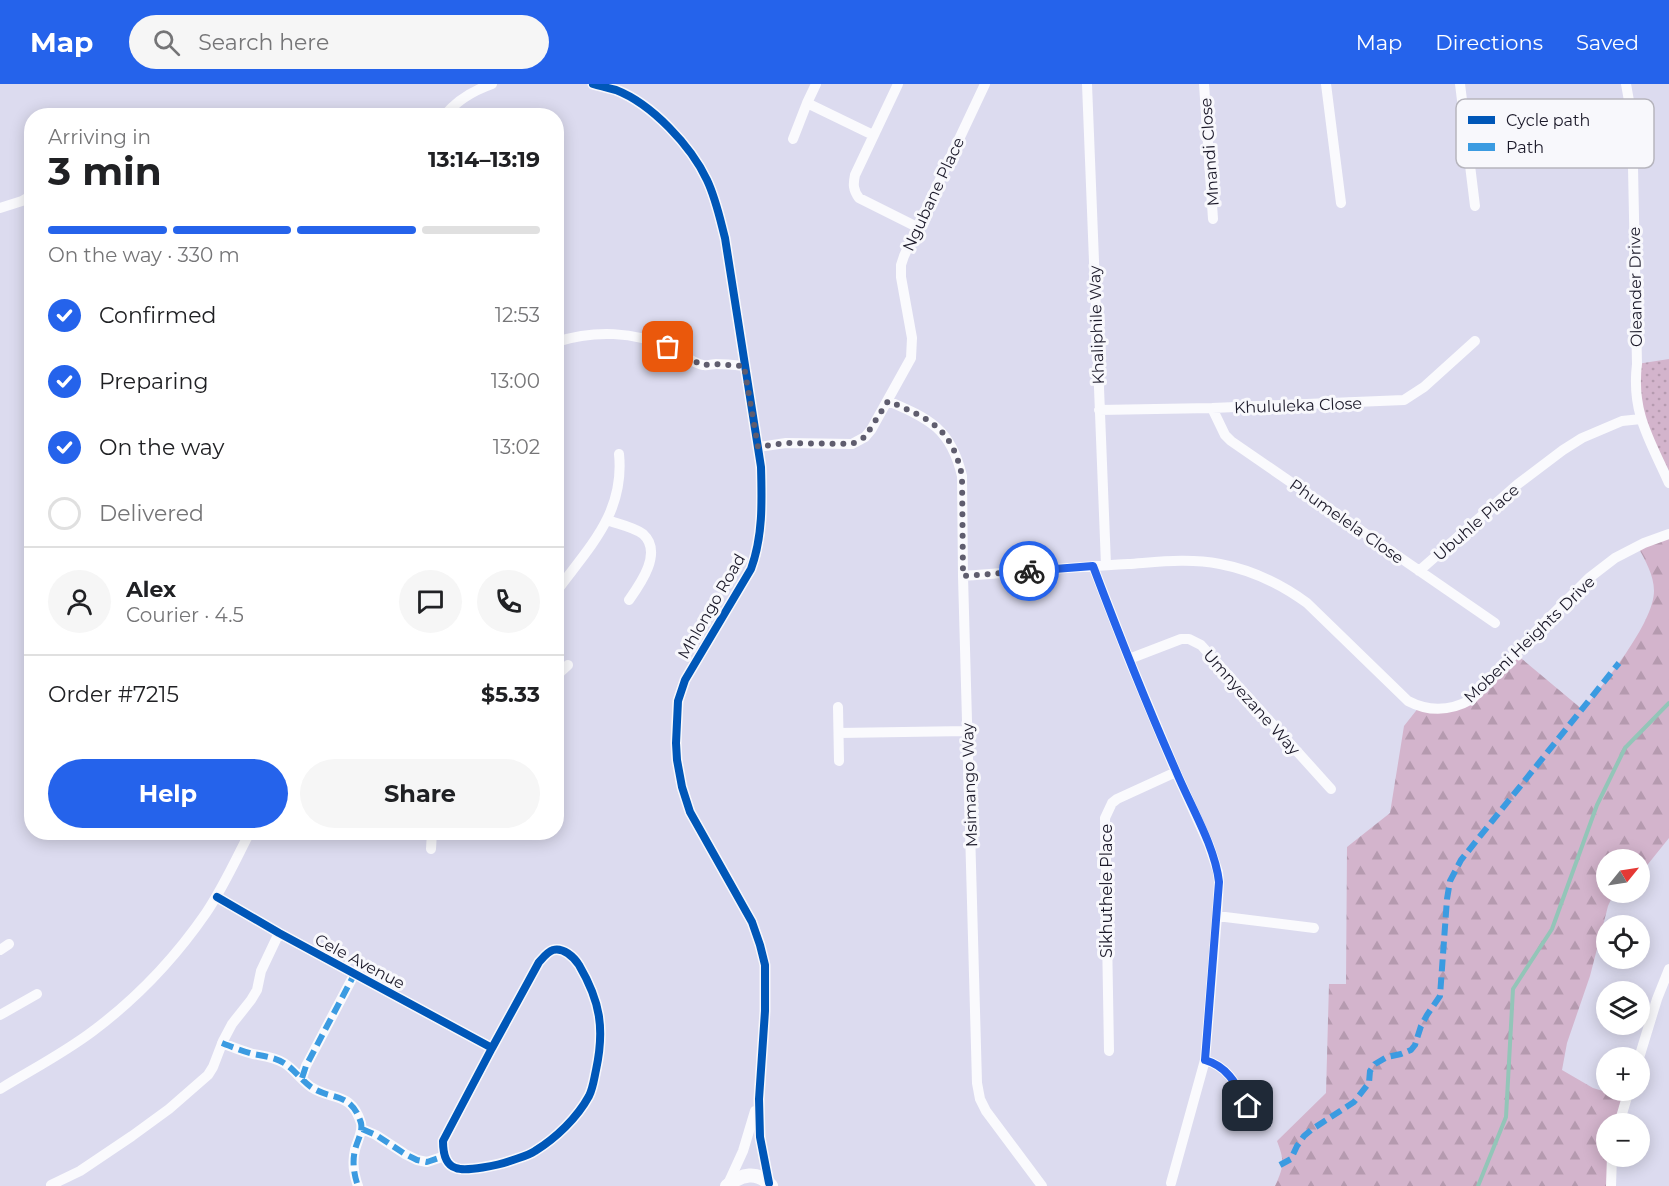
<!DOCTYPE html>
<meta charset="utf-8">
<style>
:root{--surface:#fff;--page:#f6f6f6;--text:#202124;--muted:#757577;--line:#e0e0e0;--accent:#2563eb}
body{margin:0;font-family:Montserrat,sans-serif;background:var(--page);color:var(--text);height:100vh;display:flex;flex-direction:column;font-size:22px;white-space:nowrap}
*{box-sizing:border-box;margin:0}
p{font-size:20px;color:var(--muted)}
.icon{flex:none;width:33px;height:33px;fill:none;stroke:currentColor;stroke-width:2;stroke-linecap:round;stroke-linejoin:round}
.map{position:relative;flex:1;overflow:hidden}
.panel{position:absolute;left:24px;top:24px;width:540px;height:732px;display:flex;flex-direction:column;background:var(--surface);border-radius:24px;box-shadow:0 3px 15px #0003}
.panel>*{flex:none}
.needle{width:39px;rotate:60deg}
.controls{position:absolute;left:1596px;top:765px;display:grid;gap:12px}
.controls a{display:grid;place-items:center;width:54px;height:54px;border-radius:50%;background:var(--surface);box-shadow:0 3px 15px #0003;font-size:30px}
.pin{position:absolute;display:grid;place-items:center;width:51px;height:51px;color:#fff;margin:-26px;border-radius:12px;box-shadow:0 3px 9px #0006}
.courier{position:absolute;display:grid;place-items:center;width:60px;height:60px;margin:-30px;border:4px solid #2563eb;border-radius:50%;background:#fff;color:#222;box-shadow:0 2px 8px #0007}
.head em{font-style:normal;font-weight:700}
.head div{display:flex;flex-direction:column-reverse}
.head{display:flex;align-items:center;justify-content:space-between;height:102px;padding:0 24px}
h1{font-size:39px;font-weight:700;line-height:45px}
.bar{display:grid;grid-template-columns:repeat(4,1fr);gap:9px 6px;align-content:center;height:72px;padding:0 24px}
.bar i{height:8px;border-radius:4px;background:var(--line)}
.bar .selected{background:var(--accent)}
.bar p{grid-column:span 4}
.line{display:flex;align-items:center;gap:15px;padding:0 24px;border-top:2px solid var(--line)}
.line div{flex:1}
.round{display:grid;place-items:center;flex:none;width:63px;height:63px;border-radius:32px;background:var(--page)}
ol{padding:0 24px;list-style:none}
li{display:flex;align-items:center;gap:18px;height:66px}
li p{margin-inline-start:auto}
li .icon{padding:6px;border-radius:50%;background:var(--accent);color:#fff;stroke-width:4}
li:last-child{color:var(--muted)}
li i{width:33px;height:33px;border:3px solid var(--line);border-radius:50%}
.button{display:flex;gap:12px;margin-top:auto;padding:12px 24px}
.button a{flex:1;height:69px;border-radius:36px;background:var(--accent);color:#fff;font-size:24px;font-weight:700;line-height:69px;text-align:center}
.button a+a{background:var(--page);color:var(--text)}
header{display:flex;align-items:center;gap:36px;box-sizing:border-box;height:84px;padding:0 30px;background:var(--accent);color:#fff}
header strong{font-size:28px}
nav{display:flex;gap:33px;margin-inline-start:auto;font-size:21px}
.search{width:420px;height:54px;background:var(--page);display:flex;align-items:center;gap:15px;box-sizing:border-box;padding:0 21px;border-radius:33px;color:var(--muted);font-size:22px}
.map>svg:first-child{display:block}
</style>
<header>
<strong>Map</strong>
<div class="search"><svg class="icon" aria-label="search" viewBox="0 0 24 24"><circle cx="10" cy="10" r="6"/><path d="M15 15l6 6"/></svg>Search here</div>
<nav><a>Map</a><a>Directions</a><a>Saved</a></nav>
</header>
<div class="map">
<svg width="1669" height="1102" viewBox="0 0 1669 1102">
<defs>
<pattern id="grass-dots" width="8" height="8" patternUnits="userSpaceOnUse" patternTransform="scale(1.5)"><rect width="8" height="8" fill="#d3b4cc"/><path d="M2 2h.1M6 6h.1" fill="none" stroke="#b59aaf" stroke-width="1.8" stroke-linecap="round"/></pattern>
<pattern id="forest-firs" width="22" height="20" patternUnits="userSpaceOnUse" patternTransform="scale(1.5)"><rect width="22" height="20" fill="#d3b4cc"/><path d="M5 1l3.5 6h-7zM16 11l3.5 6h-7z" fill="#b59aaf"/></pattern>
</defs>
<rect width="100%" height="100%" fill="#dcdbef"/>
<path fill="url(#grass-dots)" d="M 1669,275 L 1669,398 L 1641,335 L 1637,280 Z"/>
<path fill="url(#forest-firs)" d="M 1669,451 L 1669,754 L 1640,790 L 1640,776 L 1606,776 L 1606,808 L 1614,809 L 1608,822 L 1590,892 L 1567,959 L 1562,986 L 1593,1004 L 1622,1013 L 1615,1039 L 1606,1040 L 1606,1072 L 1610,1073 L 1610,1102 L 1275,1102 C 1284,1082 1285,1078 1277,1057 L 1326,1009 L 1329,900 L 1346,900 L 1347,763 L 1390,729 L 1404,642 L 1419,623 L 1463,621 L 1516,570 L 1583,626 C 1603,601 1654,539 1654,507 C 1654,491 1645,476 1638,463 Z"/>
<g fill="none" stroke-linecap="round" stroke-linejoin="round">
<path stroke="#93c5b8" stroke-width="4" d="M 1478,1102 L 1506,1033 L 1513,905 L 1552,845 L 1597,721 L 1625,664 L 1669,619"/>
<path stroke="#fafafd" stroke-width="10" d="M 593,0 C 600,2 608,4 616,6 C 652,20 691,62 707,96 C 716,115 720,135 725,154 L 761,383 C 762,418 763,452 751,485 L 685,596 L 678,617 L 676,659 L 677,676 L 682,703 L 690,728 L 752,838 L 760,861 L 765,881 L 765,927 L 759,1015 L 760,1053 L 769,1099
M 898,0 L 855,91 C 853,100 853,106 859,114 L 917,143
M 1087,0 L 1106,481
M 1204,0 L 1213,135
M 1326,0 L 1341,119
M 1460,0 L 1475,122
M 1626,0 L 1632,34 L 1637,280 C 1631,329 1650,356 1669,399
M 807,19 L 873,51
M 444,32 C 457,16 472,7 492,0
M 793,55 L 807,19 L 816,0
M 0,124 L 22,117 L 32,111
M 556,258 C 594,246 634,247 670,264 C 679,268 694,280 703,281 C 707,282 712,280 716,280 C 726,280 735,281 744,282
M 888,317 C 930,335 951,345 962,392 L 963,492 L 977,999 L 980,1015 L 986,1027 L 1042,1102
M 1212,324 L 1225,351 L 1231,357 L 1495,539
M 1099,326 L 1212,324 L 1404,316 L 1424,303 L 1475,257
M 758,363 L 786,359 L 852,360 L 865,353 L 871,346 L 911,274 L 912,254 L 901,193 L 901,181 L 904,172 L 985,0
M 607,436 C 618,440 634,443 643,450 C 663,468 641,499 629,516
M 1093,482 L 1129,575 L 1176,688 L 1209,761 L 1218,788 L 1219,798 L 1217,832 L 1205,976 L 1171,1099
M 1419,487 L 1518,400 L 1563,366 L 1582,354 L 1622,337 L 1641,335
M 963,492 C 1018,488 1073,483 1128,480 C 1158,478 1189,474 1220,480 C 1252,486 1281,500 1307,519 L 1408,617 C 1429,628 1451,627 1472,615 L 1544,539 L 1589,494 L 1615,474 L 1644,459 L 1669,450
M 556,508 C 589,463 625,429 619,370
M 1129,575 L 1181,555 L 1189,555 L 1201,561 L 1331,705
M 556,592 L 568,581
M 838,623 L 839,677
M 839,649 L 968,647
M 431,765 L 432,748
M 217,813 L 279,849 L 492,964 L 443,1057 C 443,1067 445,1081 456,1084 C 466,1088 499,1081 510,1077 C 518,1074 528,1072 535,1067 C 556,1054 577,1034 589,1012 C 593,1004 594,995 596,986 C 605,944 600,917 579,881 C 574,873 563,863 553,866 C 547,868 543,874 539,878 L 492,964
M 1217,832 L 1314,844
M 0,866 L 9,860
M 0,931 L 37,910
M 222,959 C 232,963 242,967 253,970 C 263,972 274,973 284,979 C 294,985 301,996 311,1003 C 332,1017 351,1007 361,1039 C 363,1048 357,1057 355,1066 C 352,1078 354,1091 358,1102
M 1109,967 L 1105,734 L 1112,719 L 1117,715 L 1176,688
M 1639,974 L 1657,915 L 1669,885
M 1205,976 C 1229,983 1237,1002 1248,1022
M 302,994 L 306,982 L 355,889
M 0,1005 C 31,986 64,969 93,947 C 137,914 175,874 206,829 C 223,804 236,775 250,748
M 1619,1040 L 1629,1006
M 362,1045 L 376,1051 L 405,1070 L 417,1076 L 427,1078 L 445,1072
M 51,1101 L 80,1087 L 132,1052 L 169,1025 L 208,991 L 213,983 L 223,957 L 232,940 L 251,916 L 257,906 L 261,887 L 279,849
M 727,1102 L 743,1067 L 755,1027
M 1611,1102 L 1612,1072"/>
<path stroke="#fafafd" stroke-width="14" d="M 727,1102 C 741,1090 758,1086 771,1102"/>
<path stroke="#3b9be1" stroke-width="6" stroke-dasharray="12 6" stroke-linecap="butt" d="M 222,959 C 232,963 242,967 253,970 C 263,972 274,973 284,979 C 294,985 301,996 311,1003 C 332,1017 351,1007 361,1039 C 363,1048 357,1057 355,1066 C 352,1078 354,1091 358,1102
M 302,994 L 306,982 L 355,889
M 362,1045 L 376,1051 L 405,1070 L 417,1076 L 427,1078 L 445,1072
M 1280,1081 L 1291,1075 L 1297,1062 L 1304,1052 L 1311,1046 L 1354,1018 L 1369,999 L 1370,987 L 1375,980 L 1387,973 L 1401,970 L 1411,966 L 1415,961 L 1421,942 L 1427,931 L 1440,912 L 1447,815 L 1450,797 L 1461,776 L 1619,579"/>
<defs>
<path id="cycleway" d="M 593,0 C 600,2 608,4 616,6 C 652,20 691,62 707,96 C 716,115 720,135 725,154 L 761,383 C 762,418 763,452 751,485 L 685,596 L 678,617 L 676,659 L 677,676 L 682,703 L 690,728 L 752,838 L 760,861 L 765,881 L 765,927 L 759,1015 L 760,1053 L 769,1099
M 217,813 L 279,849 L 492,964 L 443,1057 C 443,1067 445,1081 456,1084 C 466,1088 499,1081 510,1077 C 518,1074 528,1072 535,1067 C 556,1054 577,1034 589,1012 C 593,1004 594,995 596,986 C 605,944 600,917 579,881 C 574,873 563,863 553,866 C 547,868 543,874 539,878 L 492,964"/>
</defs>
<use href="#cycleway" stroke="#f8f8fc" stroke-width="11"/>
<use href="#cycleway" stroke="#0057b8" stroke-width="8"/>
</g>
<g fill="none" stroke-linecap="round" stroke-linejoin="round">
<path stroke="#5f5d6e" stroke-width="6" stroke-dasharray="0 10.8" d="M 668,263 L 702,281 L 715,280 L 744,282 L 758,363 L 786,359 L 852,360 L 865,353 L 888,317 C 930,335 952,344 962,392 L 963,492 L 1029,487"/>
<path stroke="#2563eb" stroke-width="8" d="M 1029,487 L 1093,482 C 1119,551 1146,619 1176,687 C 1190,721 1215,762 1219,798 L 1205,976 C 1229,983 1237,1002 1248,1022"/>
</g>
<g text-anchor="middle" stroke-width="6" stroke-linejoin="round" paint-order="stroke">
<g font-size="16" fill="#1b1929" stroke="#f8f8fc">
<text transform="translate(1209 68) rotate(-94)" y="6">Mnandi Close</text>
<text transform="translate(933 110) rotate(-65)" y="6">Ngubane Place</text>
<text transform="translate(1635 203) rotate(-91)" y="6">Oleander Drive</text>
<text transform="translate(1096 241) rotate(-92)" y="6">Khaliphile Way</text>
<text transform="translate(1298 321) rotate(-2)" y="6">Khululeka Close</text>
<text transform="translate(1347 437) rotate(35)" y="6">Phumelela Close</text>
<text transform="translate(1476 438) rotate(-41)" y="6">Ubuhle Place</text>
<text transform="translate(711 522) rotate(-60)" y="6">Mhlongo Road</text>
<text transform="translate(1529 555) rotate(-44)" y="6">Mobeni Heights Drive</text>
<text transform="translate(1252 618) rotate(48)" y="6">Umnyezane Way</text>
<text transform="translate(969 701) rotate(-92)" y="6">Msimango Way</text>
<text transform="translate(1106 807) rotate(-90)" y="6">Sikhuthele Place</text>
<text transform="translate(360 877) rotate(28)" y="6">Cele Avenue</text>
</g>
</g>
<rect x="1456" y="15" width="198" height="69" rx="9" fill="#f8f8fc" stroke="#b6b5bd" stroke-width="1.5"/>
<rect x="1468" y="32" width="27" height="8" fill="#0057b8"/>
<rect x="1468" y="59" width="27" height="8" fill="#3b9be1"/>
<g font-size="16" fill="#1b1929">
<text x="1506" y="42">Cycle path</text>
<text x="1506" y="69">Path</text>
</g>
</svg>
<div class="controls">
<a><svg class="needle" viewBox="-14 -14 28 28"><path d="M0-13l5 13h-10z" fill="#e53935"/><path d="M0 13l5-13h-10z" fill="#757577"/></svg></a>
<a><svg class="icon" aria-label="locate" viewBox="0 0 24 24"><circle cx="12" cy="12" r="6"/><path d="M12 2v4M12 18v4M2 12h4M18 12h4"/></svg></a>
<a><svg class="icon" aria-label="layers" viewBox="0 0 24 24"><path d="M12 4l9 5-9 5-9-5zM3 14l9 5 9-5"/></svg></a>
<a>+</a>
<a>−</a>
</div>
<div class="pin" style="left:668px;top:263px;background:#ea580c"><svg class="icon" aria-label="bag" viewBox="0 0 24 24"><path d="M5 8h14l-1 12H6zM9 8a3 3 0 0 1 6 0"/></svg></div>
<div class="pin" style="left:1248px;top:1022px;background:#1f2937"><svg class="icon" aria-label="home" viewBox="0 0 24 24"><path d="M3 11l9-7 9 7M6 9v11h12V9"/></svg></div>
<div class="courier" style="left:1029px;top:487px"><svg class="icon" aria-label="bike" viewBox="0 0 24 24"><circle cx="6" cy="16" r="4"/><circle cx="18" cy="16" r="4"/><path d="M6 16l4-8h5l3 8M10 8l3 8H6M13 5h3"/></svg></div>
<section class="panel">
<div class="head"><div><h1>3 min</h1><p>Arriving in</p></div><em>13:14–13:19</em></div>
<div class="bar"><i class="selected"></i><i class="selected"></i><i class="selected"></i><i></i><p>On the way · 330 m</p></div>
<ol>
<li><svg class="icon" aria-label="check" viewBox="0 0 24 24"><path d="M5 12l5 5 9-10"/></svg>Confirmed<p>12:53</p></li>
<li><svg class="icon" aria-label="check" viewBox="0 0 24 24"><path d="M5 12l5 5 9-10"/></svg>Preparing<p>13:00</p></li>
<li><svg class="icon" aria-label="check" viewBox="0 0 24 24"><path d="M5 12l5 5 9-10"/></svg>On the way<p>13:02</p></li>
<li><i></i>Delivered</li>
</ol>
<div class="line" style="height:108px"><a class="round"><svg class="icon" aria-label="person" viewBox="0 0 24 24"><circle cx="12" cy="8" r="4"/><path d="M4 21q1-7 8-7t8 7"/></svg></a><div><b>Alex</b><p>Courier · 4.5</p></div><a class="round"><svg class="icon" aria-label="chat" viewBox="0 0 24 24"><path d="M4 5h16v11H9l-5 4z"/></svg></a><a class="round"><svg class="icon" aria-label="phone" viewBox="0 0 24 24"><path d="M5 4h4l2 5-3 2q2 4 5 5l2-3 5 2v4C11 20 4 13 5 4z"/></svg></a></div>
<div class="line" style="height:78px"><div>Order #7215</div><b>$5.33</b></div>
<div class="button"><a>Help</a><a>Share</a></div>
</section>
</div>
